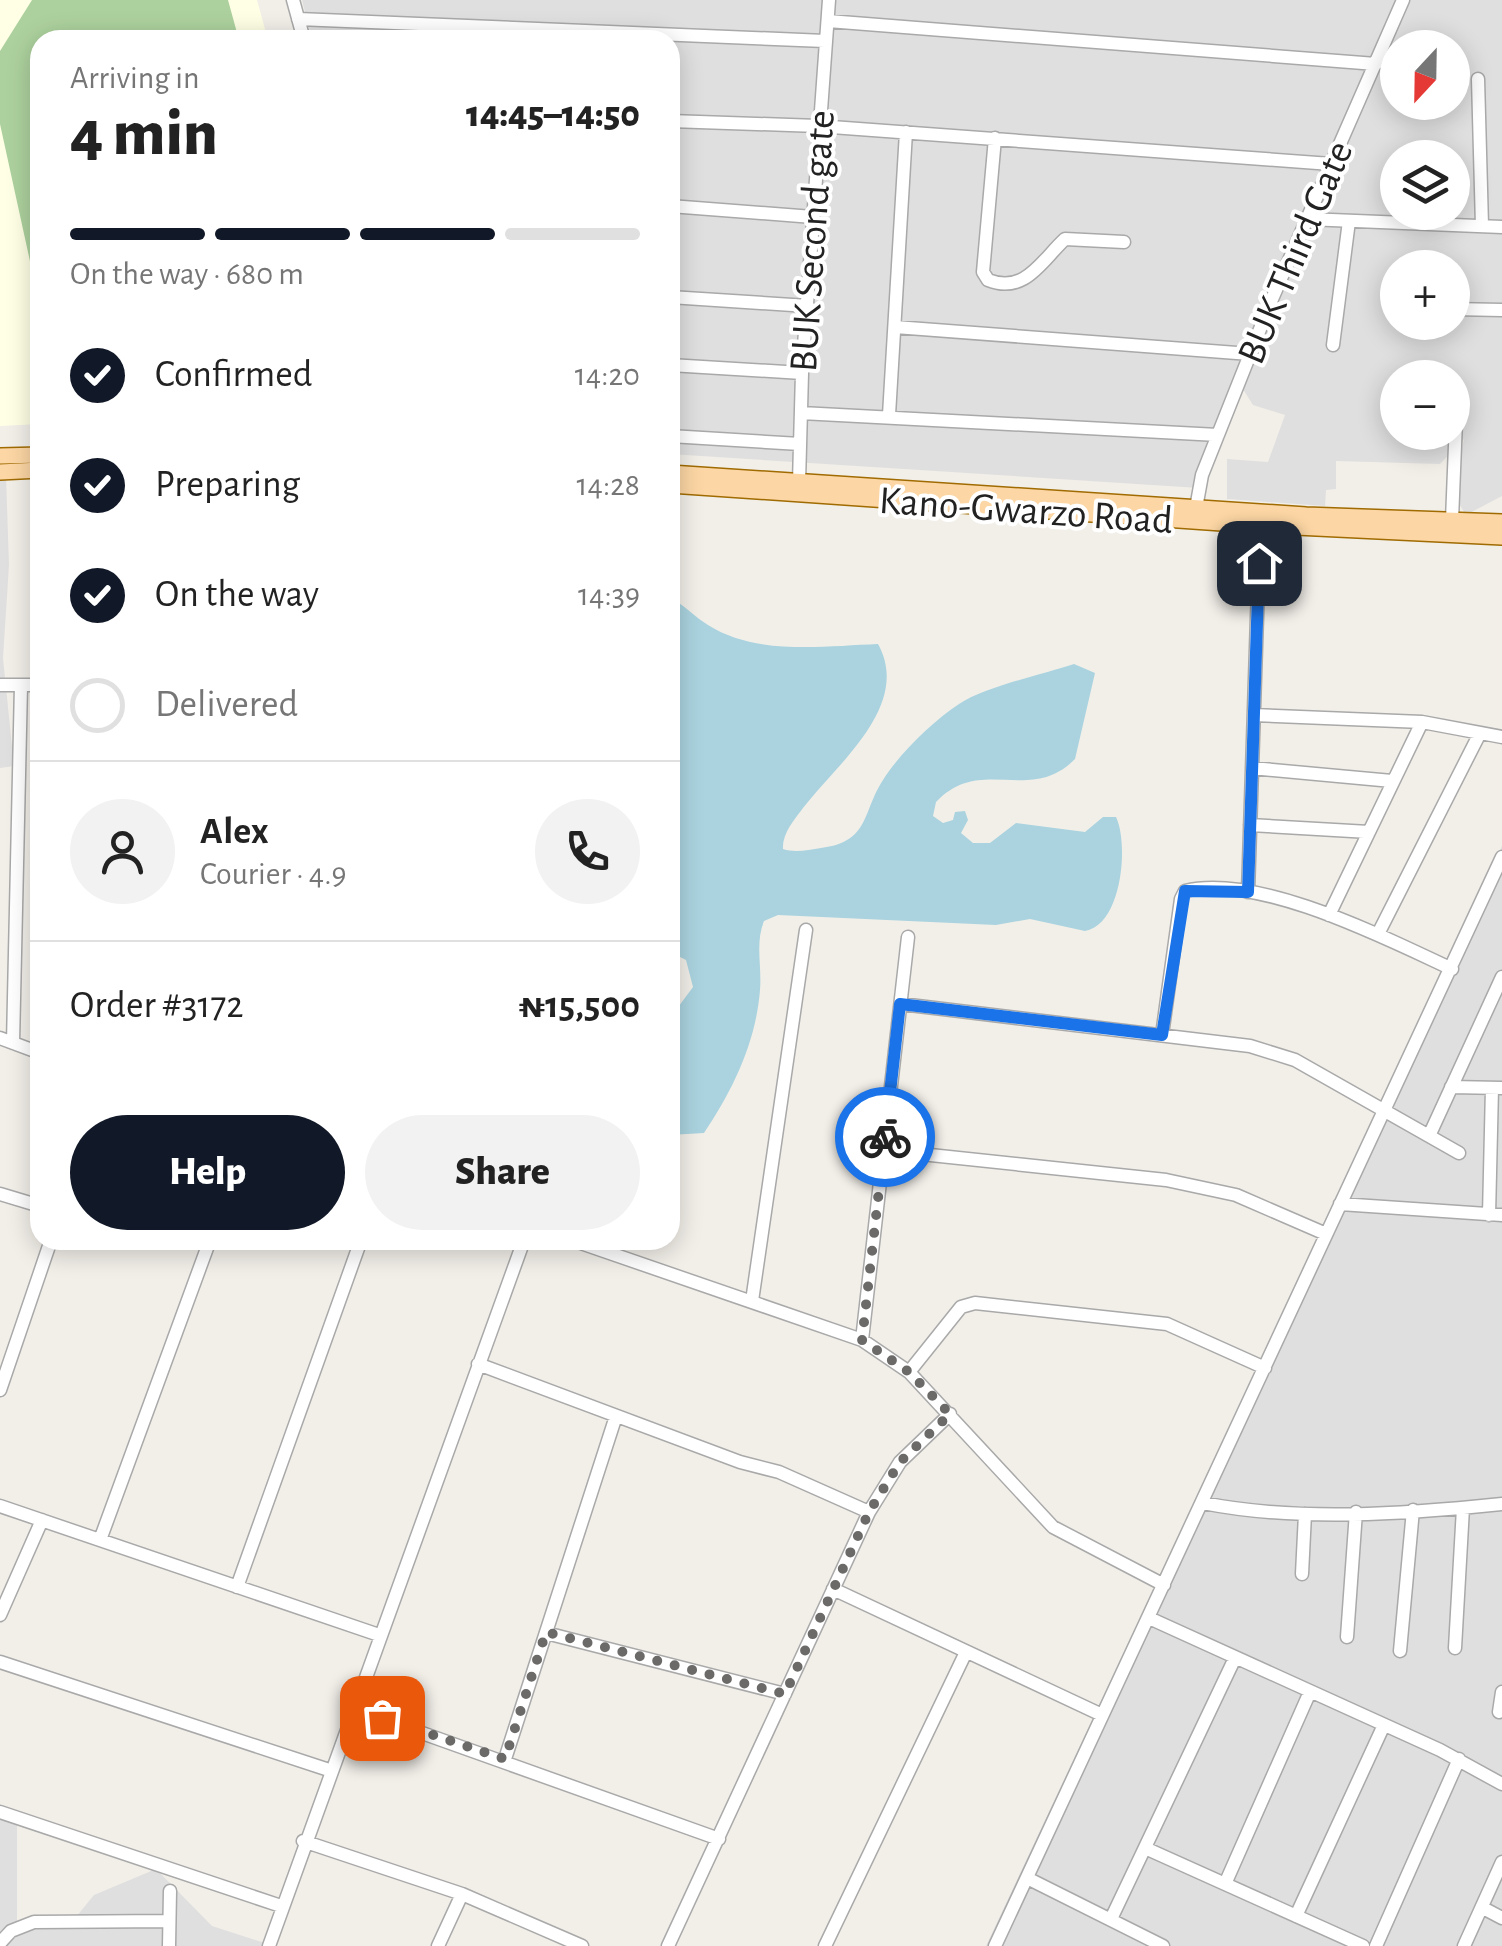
<!DOCTYPE html>
<meta charset="utf-8">
<style>
:root{--surface:#fff;--page:#f2f2f2;--text:#222;--muted:#767676;--line:#e0e0e0;--accent:#111827}
body{margin:0;font-family:"Alegreya Sans",sans-serif;background:var(--page);color:var(--text);height:100vh;display:flex;flex-direction:column;font-size:38px;white-space:nowrap}
*{box-sizing:border-box;margin:0}
p{font-size:32px;color:var(--muted)}
.icon{flex:none;width:55px;height:55px;fill:none;stroke:currentColor;stroke-width:2;stroke-linecap:round;stroke-linejoin:round}
.map{position:relative;flex:1;overflow:hidden}
.details{position:absolute;left:30px;top:30px;width:650px;height:1220px;display:flex;flex-direction:column;background:var(--surface);border-radius:30px;box-shadow:0 5px 25px #0003}
.details>*{flex:none}
.needle{width:65px;rotate:202deg}
.controls{position:absolute;left:1380px;top:30px;display:grid;gap:20px}
.controls a{display:grid;place-items:center;width:90px;height:90px;border-radius:50%;background:var(--surface);box-shadow:0 5px 25px #0003;font-size:50px}
.pin{position:absolute;display:grid;place-items:center;width:85px;height:85px;color:#fff;margin:-42px;border-radius:20px;box-shadow:0 5px 15px #0006}
.courier{position:absolute;display:grid;place-items:center;width:100px;height:100px;margin:-50px;border:8px solid #1a73e8;border-radius:50%;background:#fff;color:#222;box-shadow:0 2px 12px #0007}
.summary em{font-style:normal;font-weight:800}
.summary div{display:flex;flex-direction:column-reverse}
.summary{display:flex;align-items:center;justify-content:space-between;height:170px;padding:0 40px}
h1{font-size:65px;font-weight:800;line-height:75px}
.bar{display:grid;grid-template-columns:repeat(4,1fr);gap:15px 10px;align-content:center;height:120px;padding:0 40px}
.bar i{height:12px;border-radius:8px;background:var(--line)}
.bar .active{background:var(--accent)}
.bar p{grid-column:span 4}
.line{display:flex;align-items:center;gap:25px;padding:0 40px;border-top:2px solid var(--line)}
.line div{flex:1}
.round{display:grid;place-items:center;flex:none;width:105px;height:105px;border-radius:52px;background:var(--page)}
ol{padding:0 40px;list-style:none}
li{display:flex;align-items:center;gap:30px;height:110px}
li p{margin-inline-start:auto}
li .icon{padding:10px;border-radius:50%;background:var(--accent);color:#fff;stroke-width:4}
li:last-child{color:var(--muted)}
li i{width:55px;height:55px;border:5px solid var(--line);border-radius:50%}
.primary-button{display:flex;gap:20px;margin-top:auto;padding:20px 40px}
.primary-button a{flex:1;height:115px;border-radius:60px;background:var(--accent);color:#fff;font-size:40px;font-weight:800;line-height:115px;text-align:center}
.primary-button a+a{background:var(--page);color:var(--text)}
.map>svg:first-child{display:block}
</style>
<div class="map">
<svg width="1502" height="1946" viewBox="0 0 1502 1946">
<rect width="100%" height="100%" fill="#f2efe9"/>
<path fill="#e0dfdf" fill-rule="evenodd" d="M 302,0 L 1502,0 L 1502,496 L 1466,515 L 1453,494 L 1464,439 L 1440,464 L 1336,461 L 1336,489 L 1326,490 L 1325,506 L 1227,499 L 1227,459 L 1268,462 L 1285,415 L 1253,405 L 1241,386 L 1199,488 L 670,454 L 670,40 L 312,40 ZM 1398,48 L 1452,48 L 1452,102 L 1398,102 ZM 1398,158 L 1452,158 L 1452,212 L 1398,212 ZM 1398,268 L 1452,268 L 1452,322 L 1398,322 ZM 1398,378 L 1452,378 L 1452,432 L 1398,432 Z
M 6,477 L 9,565 L 3,658 L 14,766 L 0,768 L 0,478 Z
M 1502,846 L 1502,1946 L 986,1946 Z
M 0,1820 L 17,1822 L 17,1930 L 67,1928 L 94,1895 L 156,1869 L 212,1926 L 274,1946 L 0,1946 Z"/>
<path fill="#ffffe5" d="M 0,0 L 257,0 L 268,40 L 40,40 L 40,424 L 0,426 Z"/>
<path fill="#add19e" d="M 32,0 L 228,0 L 239,40 L 40,40 L 40,307 L 0,124 L 0,51 Z"/>
<path fill="#aad3df" d="M 670,597 C 684,605 695,617 708,625 C 757,656 824,646 878,644 C 912,705 838,763 803,808 C 794,820 782,834 783,849 C 795,853 808,850 821,848 C 870,842 862,812 883,780 C 900,753 932,722 959,704 C 987,686 1041,675 1074,664 L 1095,673 L 1075,759 C 1030,805 981,754 936,802 L 933,816 L 943,823 L 953,820 L 955,812 L 965,811 L 968,820 L 961,833 L 973,843 L 990,843 L 1016,823 L 1085,832 L 1103,817 L 1116,817 C 1129,844 1122,925 1085,931 L 1030,919 L 996,925 L 778,915 L 764,921 C 755,943 762,966 760,990 C 756,1042 733,1090 704,1133 L 670,1135 L 670,1018 L 693,987 L 686,960 L 678,956 L 670,960 Z"/>
<g fill="none" stroke-linecap="round" stroke-linejoin="round">
<defs>
<path id="minor" d="M 293,0 L 304,40
M 298,19 L 825,41
M 828,21 L 1376,64
M 1478,79 L 1482,226
M 670,121 L 818,126 L 1331,164
M 995,138 L 983,272 L 988,280 C 1025,295 1042,260 1065,239 L 1124,242
M 670,206 L 813,217
M 1307,219 L 1502,227
M 670,297 L 808,306
M 1452,309 L 1502,310
M 895,327 L 1250,354
M 1333,345 L 1349,221
M 670,365 L 802,373
M 801,413 L 1218,435
M 889,415 L 906,132
M 670,436 L 800,444
M 799,482 L 802,373 L 829,0
M 1196,508 L 1202,475 L 1272,299 L 1403,0
M 1452,520 L 1457,396
M 0,685 L 40,685
M 1254,715 L 1422,722 L 1502,737
M 1252,768 L 1392,781
M 1250,825 L 1369,832
M 1248,892 L 1260,525
M 1329,915 L 1422,722
M 1378,934 L 1480,733
M 901,1004 L 1250,1046 L 1295,1060 L 1459,1153
M 1162,1035 L 1181,899 L 1185,891 C 1258,873 1385,938 1452,969
M 0,1038 L 40,1053
M 13,1043 L 21,685
M 1451,1087 L 1502,1088
M 1429,1136 L 1502,977
M 883,1150 L 1166,1180 L 1236,1195 L 1326,1234
M 0,1194 L 40,1206
M 1340,1204 L 1502,1215
M 1489,1215 L 1492,1088
M 572,1240 L 862,1340 L 909,1372 L 1053,1527 L 1164,1585
M 752,1301 L 806,930
M 862,1340 L 908,937
M 478,1364 L 740,1462 L 779,1472 L 869,1512
M 909,1372 L 961,1307 L 975,1303 L 1167,1324 L 1265,1368
M 0,1390 L 51,1240
M 1203,1503 C 1299,1522 1405,1514 1502,1504
M 0,1506 L 379,1635
M 100,1540 L 210,1240
M 1302,1574 L 1305,1514
M 237,1587 L 361,1240
M 833,1589 L 1102,1715
M 0,1615 L 42,1520
M 1149,1618 L 1440,1750 L 1502,1784
M 546,1633 L 785,1694
M 1347,1637 L 1356,1512
M 1455,1648 L 1463,1508
M 1400,1651 L 1413,1510
M 0,1662 L 329,1770
M 352,1708 L 719,1839
M 1499,1712 L 1502,1692
M 505,1759 L 616,1416
M 0,1812 L 281,1906
M 303,1841 L 462,1894 L 582,1946
M 1145,1848 L 1363,1946
M 1027,1878 L 1163,1946
M 1225,1884 L 1309,1694
M 1483,1908 L 1502,1918
M 1296,1916 L 1383,1727
M 1111,1919 L 1234,1660
M 0,1943 L 11,1931 L 34,1922 L 169,1921
M 169,1946 L 170,1891
M 269,1946 L 524,1240
M 438,1946 L 462,1894
M 668,1946 L 869,1512 L 900,1462 L 950,1414
M 825,1946 L 966,1652
M 995,1946 L 1502,857
M 1376,1946 L 1459,1759
M 1464,1946 L 1502,1862"/>
<path id="major" d="M 0,456 L 40,455
M 0,472 L 40,470
M 670,473 L 1306,515 L 1502,522
M 670,485 L 1236,524 L 1502,537"/>
</defs>
<use href="#minor" stroke="#a9a9a9" stroke-width="15"/>
<use href="#major" stroke="#a06b00" stroke-width="18"/>
<use href="#minor" stroke="#fff" stroke-width="12"/>
<use href="#major" stroke="#fcd6a4" stroke-width="15"/>
</g>
<g fill="none" stroke-linecap="round" stroke-linejoin="round">
<path stroke="#6b6a68" stroke-width="10" stroke-dasharray="0 18" d="M 382,1718 L 505,1759 L 546,1632 L 785,1694 L 869,1512 L 900,1462 L 950,1414 L 909,1372 L 862,1340 L 885,1137"/>
<path stroke="#1a73e8" stroke-width="12" d="M 885,1137 L 900,1004 L 1162,1035 L 1185,891 L 1248,892 L 1259,563"/>
</g>
<g text-anchor="middle" stroke-width="8" stroke-linejoin="round" paint-order="stroke">
<g font-size="40" fill="#222" stroke="#fff">
<text transform="translate(811 241) rotate(-86)" y="14">BUK Second gate</text>
<text transform="translate(1294 252) rotate(-67)" y="14">BUK Third Gate</text>
<text transform="translate(1026 509) rotate(4)" y="14">Kano-Gwarzo Road</text>
</g>
</g>
</svg>
<div class="controls">
<a><svg class="needle" viewBox="-14 -14 28 28"><path d="M0-13l5 13h-10z" fill="#e53935"/><path d="M0 13l5-13h-10z" fill="#767676"/></svg></a>
<a><svg class="icon" aria-label="layers" viewBox="0 0 24 24"><path d="M12 4l9 5-9 5-9-5zM3 14l9 5 9-5"/></svg></a>
<a>+</a>
<a>−</a>
</div>
<div class="pin" style="left:382px;top:1718px;background:#ea580c"><svg class="icon" aria-label="bag" viewBox="0 0 24 24"><path d="M5 8h14l-1 12H6zM9 8a3 3 0 0 1 6 0"/></svg></div>
<div class="pin" style="left:1259px;top:563px;background:#1f2937"><svg class="icon" aria-label="home" viewBox="0 0 24 24"><path d="M3 11l9-7 9 7M6 9v11h12V9"/></svg></div>
<div class="courier" style="left:885px;top:1137px"><svg class="icon" aria-label="bike" viewBox="0 0 24 24"><circle cx="6" cy="16" r="4"/><circle cx="18" cy="16" r="4"/><path d="M6 16l4-8h5l3 8M10 8l3 8H6M13 5h3"/></svg></div>
<section class="details">
<div class="summary"><div><h1>4 min</h1><p>Arriving in</p></div><em>14:45–14:50</em></div>
<div class="bar"><i class="active"></i><i class="active"></i><i class="active"></i><i></i><p>On the way · 680 m</p></div>
<ol>
<li><svg class="icon" aria-label="check" viewBox="0 0 24 24"><path d="M5 12l5 5 9-10"/></svg>Confirmed<p>14:20</p></li>
<li><svg class="icon" aria-label="check" viewBox="0 0 24 24"><path d="M5 12l5 5 9-10"/></svg>Preparing<p>14:28</p></li>
<li><svg class="icon" aria-label="check" viewBox="0 0 24 24"><path d="M5 12l5 5 9-10"/></svg>On the way<p>14:39</p></li>
<li><i></i>Delivered</li>
</ol>
<div class="line" style="height:180px"><a class="round"><svg class="icon" aria-label="person" viewBox="0 0 24 24"><circle cx="12" cy="8" r="4"/><path d="M4 21q1-7 8-7t8 7"/></svg></a><div><b>Alex</b><p>Courier · 4.9</p></div><a class="round"><svg class="icon" aria-label="phone" viewBox="0 0 24 24"><path d="M5 4h4l2 5-3 2q2 4 5 5l2-3 5 2v4C11 20 4 13 5 4z"/></svg></a></div>
<div class="line" style="height:130px"><div>Order #3172</div><b>₦15,500</b></div>
<div class="primary-button"><a>Help</a><a>Share</a></div>
</section>
</div>
